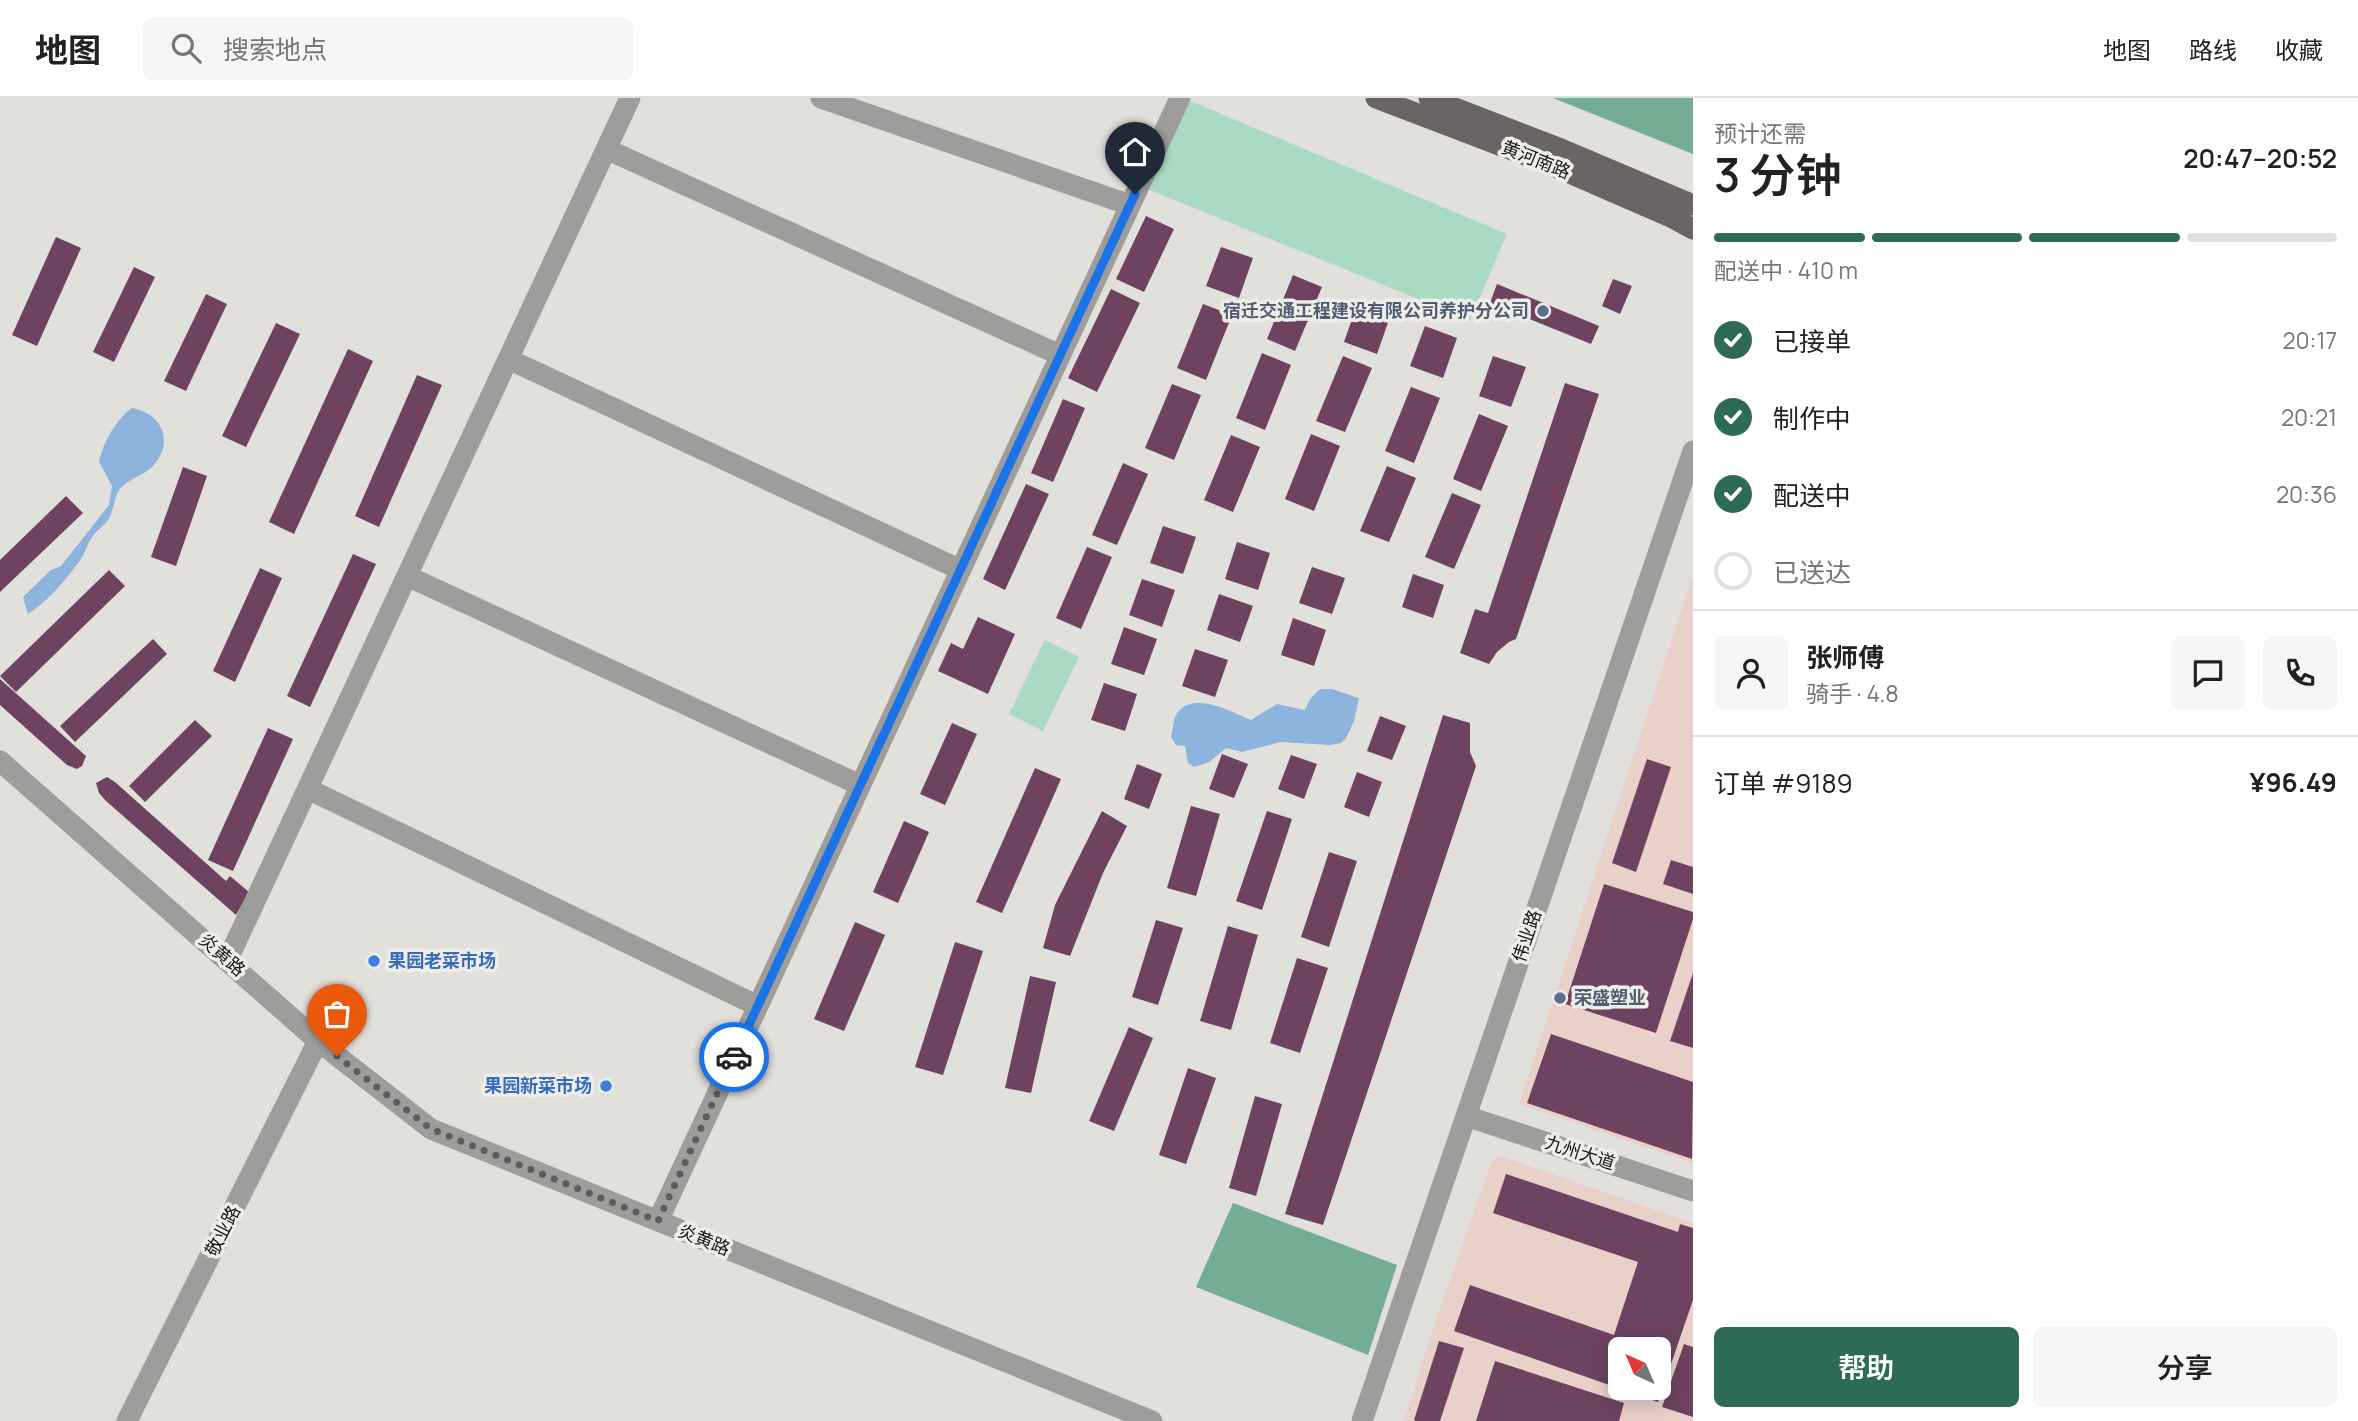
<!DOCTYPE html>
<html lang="zh">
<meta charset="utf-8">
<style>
:root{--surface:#fff;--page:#f6f6f6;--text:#222;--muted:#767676;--line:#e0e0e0;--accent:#2e6b56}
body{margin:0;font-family:Manrope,"Noto Sans SC",sans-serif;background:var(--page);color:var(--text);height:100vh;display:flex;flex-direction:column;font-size:26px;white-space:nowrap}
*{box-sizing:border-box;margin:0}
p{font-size:23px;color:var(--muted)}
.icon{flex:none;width:38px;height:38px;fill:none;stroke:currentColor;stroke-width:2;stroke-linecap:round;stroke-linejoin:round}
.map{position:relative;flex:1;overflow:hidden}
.drawer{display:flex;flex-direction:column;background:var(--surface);width:665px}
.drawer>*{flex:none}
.needle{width:46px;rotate:316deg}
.tools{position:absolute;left:1608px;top:1239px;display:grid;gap:14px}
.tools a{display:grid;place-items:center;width:63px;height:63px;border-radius:10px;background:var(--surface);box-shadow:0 4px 18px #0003;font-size:35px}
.pin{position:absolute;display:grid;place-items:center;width:60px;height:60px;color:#fff;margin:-72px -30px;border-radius:50% 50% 50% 0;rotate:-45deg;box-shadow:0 0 7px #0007}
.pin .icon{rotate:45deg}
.courier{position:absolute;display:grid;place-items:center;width:70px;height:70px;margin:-35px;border:5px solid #1a73e8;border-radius:50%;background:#fff;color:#222;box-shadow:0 2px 9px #0007}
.headline em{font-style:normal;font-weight:600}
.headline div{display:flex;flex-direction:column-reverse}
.headline{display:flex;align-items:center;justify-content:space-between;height:119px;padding:0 21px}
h1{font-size:46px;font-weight:600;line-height:52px}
.bar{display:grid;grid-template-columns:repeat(4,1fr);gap:10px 7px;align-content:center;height:84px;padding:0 21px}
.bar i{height:9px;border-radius:5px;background:var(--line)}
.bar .active{background:var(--accent)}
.bar p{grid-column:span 4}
.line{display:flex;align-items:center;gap:18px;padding:0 21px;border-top:2px solid var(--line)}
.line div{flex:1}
.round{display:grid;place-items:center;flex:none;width:74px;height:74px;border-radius:10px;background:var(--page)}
ol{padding:0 21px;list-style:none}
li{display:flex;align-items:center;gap:21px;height:77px}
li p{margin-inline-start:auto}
li .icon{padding:7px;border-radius:50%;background:var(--accent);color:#fff;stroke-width:4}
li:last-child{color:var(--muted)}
li i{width:38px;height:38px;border:4px solid var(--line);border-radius:50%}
.cta{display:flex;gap:14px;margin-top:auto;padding:14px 21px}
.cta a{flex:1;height:80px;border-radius:10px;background:var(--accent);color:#fff;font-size:28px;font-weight:600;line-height:80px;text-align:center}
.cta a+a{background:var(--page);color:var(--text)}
header{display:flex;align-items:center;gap:42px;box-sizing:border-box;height:98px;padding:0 35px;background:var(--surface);border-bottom:2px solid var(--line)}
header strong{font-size:33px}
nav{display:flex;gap:38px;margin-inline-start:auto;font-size:24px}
.search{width:490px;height:63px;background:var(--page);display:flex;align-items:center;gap:18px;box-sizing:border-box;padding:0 24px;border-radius:10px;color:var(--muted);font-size:26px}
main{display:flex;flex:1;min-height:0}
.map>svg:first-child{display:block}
</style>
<header>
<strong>地图</strong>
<div class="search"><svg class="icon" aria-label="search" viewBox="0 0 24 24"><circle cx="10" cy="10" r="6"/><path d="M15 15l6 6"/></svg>搜索地点</div>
<nav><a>地图</a><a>路线</a><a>收藏</a></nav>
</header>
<main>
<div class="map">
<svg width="1693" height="1323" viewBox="0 0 1693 1323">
<rect width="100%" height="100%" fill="#e1e0db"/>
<path fill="#e9d0c8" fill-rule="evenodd" d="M 1692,480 L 1693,481 L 1693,1065 L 1519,1006 Z
M 1503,1059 L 1693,1125 L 1693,1323 L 1404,1323 L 1432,1234 L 1491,1065 L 1496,1060 ZM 1620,1251 L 1659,1251 L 1659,1290 L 1620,1290 Z"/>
<path fill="#aadbc2" d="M 1188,2 L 1507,136 L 1470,222 L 1147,91 Z
M 1045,542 L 1079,559 L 1043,633 L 1009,616 Z"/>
<path fill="#74ae92" d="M 1553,0 L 1693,0 L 1693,56 Z
M 1233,1105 L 1397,1167 L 1368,1257 L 1196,1189 Z"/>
<path fill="#8cb4dc" d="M 132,310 C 164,316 175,346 151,370 C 142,378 126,382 119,392 C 114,400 114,413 108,422 C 104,428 97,432 93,438 C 87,445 86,455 80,462 C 66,482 48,503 28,516 L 23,499 L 51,472 L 61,468 L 109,407 L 112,388 L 99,364 C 103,345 116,321 132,310 Z
M 1320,591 L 1332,591 L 1359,600 L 1354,623 L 1346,640 L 1341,645 L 1330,647 L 1281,644 L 1242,654 L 1226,650 L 1209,664 L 1194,669 L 1188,665 L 1185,648 L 1176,647 L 1171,639 C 1173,632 1173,623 1176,617 C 1191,591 1232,614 1251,622 L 1277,606 L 1305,612 L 1310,601 Z"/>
<path fill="#6e4360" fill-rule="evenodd" d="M 1146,118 L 1174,131 L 1144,194 L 1116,181 Z
M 56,139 L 81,150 L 37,248 L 12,237 Z
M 1221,149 L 1253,160 L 1239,200 L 1206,188 Z
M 134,169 L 155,179 L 114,264 L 93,254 Z
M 1293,177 L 1322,189 L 1295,253 L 1267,241 Z
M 1613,181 L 1632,188 L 1620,216 L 1602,208 Z
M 1497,186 L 1599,228 L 1591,246 L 1490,205 Z
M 1111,191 L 1140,205 L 1097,294 L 1068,280 Z
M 206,196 L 227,206 L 186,293 L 164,283 Z
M 1358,204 L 1391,216 L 1377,256 L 1344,244 Z
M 1203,206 L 1232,217 L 1206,282 L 1177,270 Z
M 276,225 L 300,236 L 246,349 L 222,338 Z
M 1425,228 L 1457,240 L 1443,280 L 1410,268 Z
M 348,251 L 373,263 L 294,436 L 269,424 Z
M 1262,255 L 1291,267 L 1265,332 L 1236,320 Z
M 1343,258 L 1372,270 L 1345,334 L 1316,323 Z
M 1493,258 L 1526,269 L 1511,309 L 1479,298 Z
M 417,277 L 442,287 L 379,429 L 355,418 Z
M 1565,285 L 1599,296 L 1516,541 L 1509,544 L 1497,554 L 1489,566 L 1460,555 L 1475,511 L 1488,515 Z
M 1172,286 L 1201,297 L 1174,362 L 1145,350 Z
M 1411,289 L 1440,300 L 1414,365 L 1385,353 Z
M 1063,301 L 1085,310 L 1053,384 L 1031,375 Z
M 1479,316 L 1508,328 L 1481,393 L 1453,381 Z
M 1311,336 L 1340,348 L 1314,413 L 1285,401 Z
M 1231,337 L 1260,349 L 1233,414 L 1204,402 Z
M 1123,365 L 1148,376 L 1117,447 L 1092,437 Z
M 1387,368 L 1416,380 L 1389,444 L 1360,433 Z
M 183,369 L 207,378 L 176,468 L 151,459 Z
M 1026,386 L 1049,396 L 1005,492 L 983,481 Z
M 1452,395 L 1481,407 L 1454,471 L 1425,459 Z
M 66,398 L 83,415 L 0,494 L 0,462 Z
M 1163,428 L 1196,439 L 1183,476 L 1150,465 Z
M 1237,444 L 1270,455 L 1258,492 L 1225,481 Z
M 1087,449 L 1112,459 L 1081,531 L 1056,520 Z
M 353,456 L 376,466 L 310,609 L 287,598 Z
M 1312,469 L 1345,480 L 1332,516 L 1299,505 Z
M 260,470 L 282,480 L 235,584 L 213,573 Z
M 109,472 L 125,488 L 16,594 L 0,578 Z
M 1413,476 L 1444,487 L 1433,520 L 1402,509 Z
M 1142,481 L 1175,492 L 1162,529 L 1129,517 Z
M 1219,496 L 1253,508 L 1240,544 L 1207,532 Z
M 978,519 L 1015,536 L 988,596 L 938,573 L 951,545 L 963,551 Z
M 1293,520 L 1326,532 L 1314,568 L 1281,557 Z
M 1124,529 L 1157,541 L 1144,577 L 1111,566 Z
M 153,541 L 167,556 L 75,644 L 60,628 Z
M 1195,551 L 1228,562 L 1215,599 L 1182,588 Z
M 0,581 L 86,658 L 82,668 L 77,671 L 67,667 L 0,607 Z
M 1104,585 L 1137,596 L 1125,633 L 1091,622 Z
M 1443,617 L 1470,625 L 1470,654 L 1476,668 L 1323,1127 L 1285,1116 Z
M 1380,618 L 1406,628 L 1392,662 L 1367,653 Z
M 195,622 L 212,638 L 145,704 L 129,688 Z
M 952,625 L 977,636 L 945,707 L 920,696 Z
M 268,630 L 293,641 L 233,773 L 208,762 Z
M 1222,656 L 1248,666 L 1234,700 L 1209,691 Z
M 1291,657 L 1317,666 L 1304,701 L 1278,691 Z
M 1647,661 L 1671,669 L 1636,774 L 1612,765 Z
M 1137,666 L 1162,676 L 1149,711 L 1124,701 Z
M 1035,670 L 1061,681 L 1002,815 L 976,804 Z
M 1357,674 L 1382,684 L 1369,719 L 1344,709 Z
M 107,679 L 115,684 L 226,783 L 230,778 L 249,794 L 236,817 L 106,703 L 99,695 L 96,685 Z
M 1191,708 L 1220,716 L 1196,798 L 1167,790 Z
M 1102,713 L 1127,728 L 1103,775 L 1070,858 L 1043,850 L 1055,807 Z
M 1267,713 L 1292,721 L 1262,812 L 1236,803 Z
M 904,723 L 929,734 L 898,805 L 873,794 Z
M 1329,754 L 1357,763 L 1329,849 L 1301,839 Z
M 1671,762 L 1693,769 L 1693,796 L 1663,786 Z
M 1604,786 L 1693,814 L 1693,821 L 1656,935 L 1565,906 Z
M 1156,822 L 1183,830 L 1158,907 L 1132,899 Z
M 855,824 L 885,837 L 844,933 L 814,921 Z
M 1228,828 L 1258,837 L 1231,932 L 1200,923 Z
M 955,844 L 983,853 L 943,977 L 915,969 Z
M 1297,860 L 1328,870 L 1300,955 L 1270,945 Z
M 1693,875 L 1693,950 L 1670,943 Z
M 1030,878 L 1056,884 L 1031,995 L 1005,990 Z
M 1129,929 L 1153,940 L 1114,1033 L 1089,1023 Z
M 1551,936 L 1693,984 L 1692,1061 L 1527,1005 Z
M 1188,970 L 1216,980 L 1186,1066 L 1159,1057 Z
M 1255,998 L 1282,1006 L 1256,1098 L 1229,1090 Z
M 1506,1076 L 1678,1134 L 1680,1126 L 1693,1130 L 1693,1202 L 1658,1304 L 1454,1233 L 1470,1187 L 1614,1237 L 1638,1164 L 1493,1115 ZM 1620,1251 L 1659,1251 L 1659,1290 L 1620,1290 Z
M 1439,1243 L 1464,1250 L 1440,1323 L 1416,1323 L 1414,1322 Z
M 1684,1246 L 1693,1249 L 1693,1319 L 1662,1309 Z
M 1495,1263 L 1624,1305 L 1619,1323 L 1476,1323 Z"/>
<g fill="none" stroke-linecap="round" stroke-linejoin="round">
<path stroke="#9f9d9c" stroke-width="21" d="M 821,0 L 1130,107
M 606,51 L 1060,257
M 508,261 L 961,472
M 407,478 L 860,687
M 0,663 L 318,943 L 431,1031 L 1152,1323
M 308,691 L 758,908
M 228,861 L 630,0
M 1466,1018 L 1693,1093
M 658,1123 L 1180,0
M 127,1323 L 318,943
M 1362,1323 L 1693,353"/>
<path stroke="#696564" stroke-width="21" d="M 1376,0 L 1549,66 L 1671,119 L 1693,131
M 1429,0 L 1556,49 L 1693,107"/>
</g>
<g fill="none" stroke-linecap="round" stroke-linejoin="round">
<path stroke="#5d5d5a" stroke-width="7" stroke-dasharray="0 12.6" d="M 337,958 L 431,1031 L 658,1123 L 734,959"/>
<path stroke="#1a73e8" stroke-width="9" d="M 734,959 L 1135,96"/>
</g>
<g fill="#5c6f8a" stroke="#eeede8" stroke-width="2.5">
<circle cx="1543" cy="213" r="7"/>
<circle cx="1560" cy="900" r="7"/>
</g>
<g fill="#3f7fe0" stroke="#eeede8" stroke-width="2.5">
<circle cx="374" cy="863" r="7"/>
<circle cx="606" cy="988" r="7"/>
</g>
<g text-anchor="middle" stroke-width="7" stroke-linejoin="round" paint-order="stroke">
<g font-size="18" fill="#161614" stroke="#eeede8">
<text transform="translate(1536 62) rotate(22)" y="6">黄河南路</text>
<text transform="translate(1527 838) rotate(-71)" y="6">伟业路</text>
<text transform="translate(222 857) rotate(41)" y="6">炎黄路</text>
<text transform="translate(1580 1055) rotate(18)" y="6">九州大道</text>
<text transform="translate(223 1133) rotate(-63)" y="6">敬业路</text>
<text transform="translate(704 1142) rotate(22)" y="6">炎黄路</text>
</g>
<g font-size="18" font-weight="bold" fill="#4e5e75" stroke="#eeede8" text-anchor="end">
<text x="1529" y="219">宿迁交通工程建设有限公司养护分公司</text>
<text x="1574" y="906" text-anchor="start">荣盛塑业</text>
</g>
<g font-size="18" font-weight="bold" fill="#366cbe" stroke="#eeede8" text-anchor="start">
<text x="388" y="869">果园老菜市场</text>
<text x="592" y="994" text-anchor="end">果园新菜市场</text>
</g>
</g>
</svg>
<div class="tools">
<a><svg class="needle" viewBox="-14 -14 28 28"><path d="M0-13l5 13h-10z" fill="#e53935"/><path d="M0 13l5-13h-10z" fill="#767676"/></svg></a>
</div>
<div class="pin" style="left:337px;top:958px;background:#ea580c"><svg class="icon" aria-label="bag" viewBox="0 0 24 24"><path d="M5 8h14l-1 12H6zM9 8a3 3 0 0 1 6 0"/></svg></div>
<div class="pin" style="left:1135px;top:96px;background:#1f2937"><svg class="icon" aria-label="home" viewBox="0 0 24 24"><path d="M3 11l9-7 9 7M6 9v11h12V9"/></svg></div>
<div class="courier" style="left:734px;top:959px"><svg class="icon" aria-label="car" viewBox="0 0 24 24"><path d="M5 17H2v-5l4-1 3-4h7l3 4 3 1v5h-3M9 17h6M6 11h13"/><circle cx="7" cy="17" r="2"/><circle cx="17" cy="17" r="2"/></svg></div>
</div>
<section class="drawer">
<div class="headline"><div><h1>3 分钟</h1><p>预计还需</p></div><em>20:47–20:52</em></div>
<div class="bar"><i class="active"></i><i class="active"></i><i class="active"></i><i></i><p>配送中 · 410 m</p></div>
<ol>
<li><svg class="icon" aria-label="check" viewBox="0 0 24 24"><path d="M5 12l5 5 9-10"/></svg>已接单<p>20:17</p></li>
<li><svg class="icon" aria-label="check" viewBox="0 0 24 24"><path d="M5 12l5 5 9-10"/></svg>制作中<p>20:21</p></li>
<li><svg class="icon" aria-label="check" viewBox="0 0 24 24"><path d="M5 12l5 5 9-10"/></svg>配送中<p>20:36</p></li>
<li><i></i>已送达</li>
</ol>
<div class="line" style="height:126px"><a class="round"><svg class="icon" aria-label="person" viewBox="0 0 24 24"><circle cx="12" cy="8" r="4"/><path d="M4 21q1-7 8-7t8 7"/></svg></a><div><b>张师傅</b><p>骑手 · 4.8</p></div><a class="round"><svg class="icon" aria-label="chat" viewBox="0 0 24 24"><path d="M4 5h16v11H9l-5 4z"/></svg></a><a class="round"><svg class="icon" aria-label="phone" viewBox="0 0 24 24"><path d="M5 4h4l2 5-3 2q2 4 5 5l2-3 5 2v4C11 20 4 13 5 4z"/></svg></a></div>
<div class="line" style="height:91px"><div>订单 #9189</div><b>¥96.49</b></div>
<div class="cta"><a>帮助</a><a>分享</a></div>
</section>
</main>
